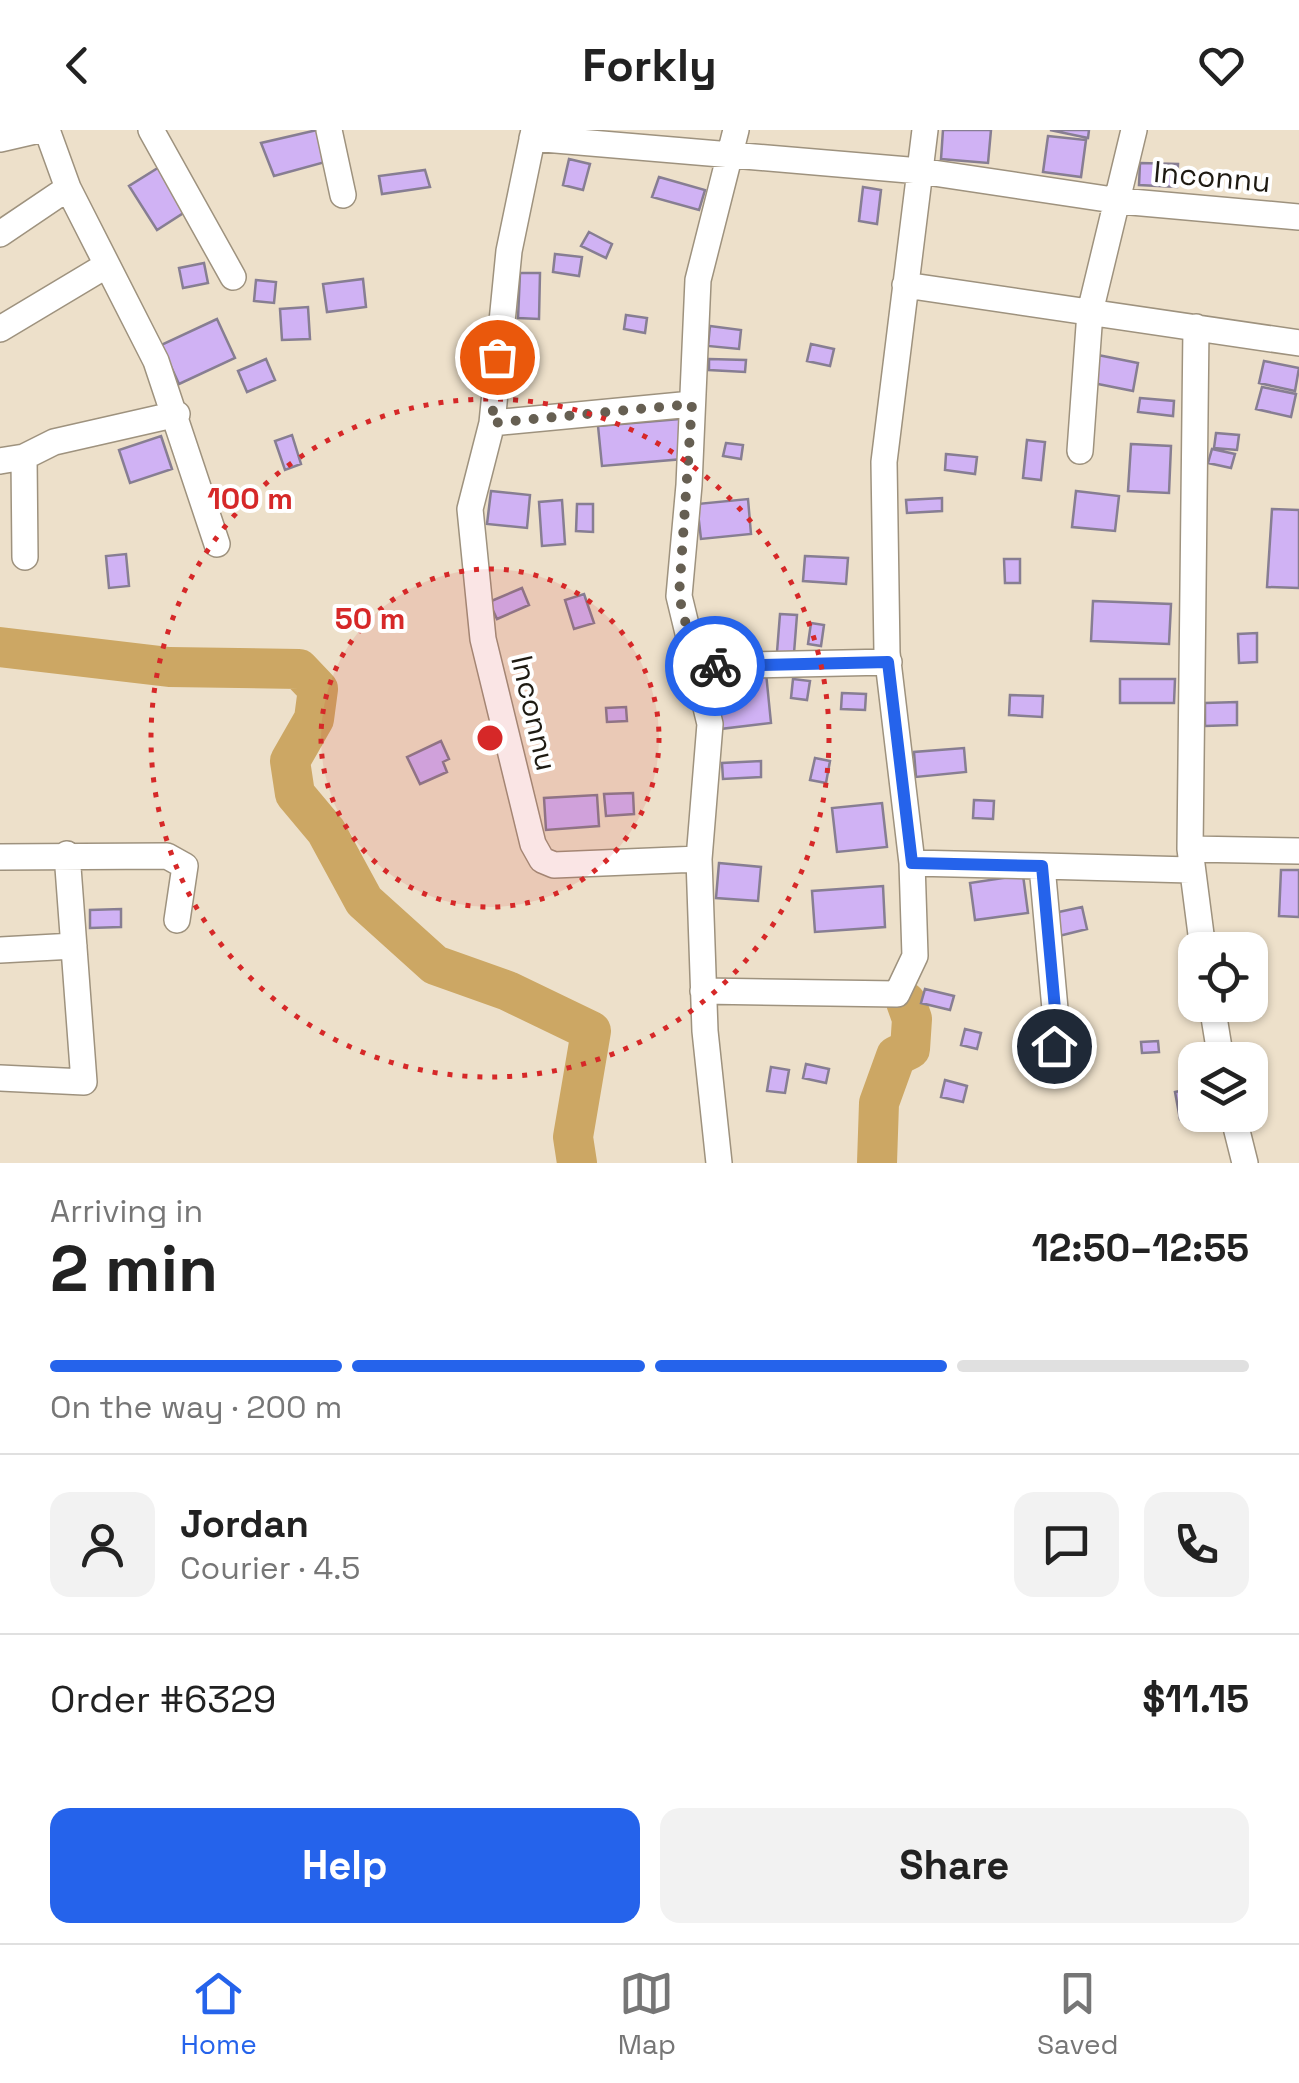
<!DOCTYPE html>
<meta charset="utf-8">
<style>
:root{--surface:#fff;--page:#f2f2f2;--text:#222;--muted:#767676;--line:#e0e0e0;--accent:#2563eb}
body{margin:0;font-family:"Space Grotesk",sans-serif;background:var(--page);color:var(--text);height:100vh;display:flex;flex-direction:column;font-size:38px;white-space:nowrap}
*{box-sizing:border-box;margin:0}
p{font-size:32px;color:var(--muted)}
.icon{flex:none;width:55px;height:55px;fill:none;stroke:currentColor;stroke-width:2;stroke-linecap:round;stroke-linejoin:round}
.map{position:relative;height:1033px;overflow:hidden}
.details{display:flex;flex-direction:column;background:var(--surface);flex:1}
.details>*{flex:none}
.buttons{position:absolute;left:1178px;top:802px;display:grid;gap:20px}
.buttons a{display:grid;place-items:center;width:90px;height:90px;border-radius:20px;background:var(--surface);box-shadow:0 2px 8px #0004;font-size:50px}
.pin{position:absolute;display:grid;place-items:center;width:85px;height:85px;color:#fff;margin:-42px;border:5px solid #fff;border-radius:50%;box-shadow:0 2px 10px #0007}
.courier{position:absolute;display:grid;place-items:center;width:100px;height:100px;margin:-50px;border:8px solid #2563eb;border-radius:50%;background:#fff;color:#222;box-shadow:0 2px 12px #0007}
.head em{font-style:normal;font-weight:600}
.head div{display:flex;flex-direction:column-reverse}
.head{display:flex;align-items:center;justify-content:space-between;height:170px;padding:0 50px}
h1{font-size:65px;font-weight:600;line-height:75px}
.bar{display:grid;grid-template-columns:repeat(4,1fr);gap:15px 10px;align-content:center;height:120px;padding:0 50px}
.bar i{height:12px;border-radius:8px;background:var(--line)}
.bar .active{background:var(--accent)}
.bar p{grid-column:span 4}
.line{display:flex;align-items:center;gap:25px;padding:0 50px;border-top:2px solid var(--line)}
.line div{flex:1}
.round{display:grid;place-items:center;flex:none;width:105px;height:105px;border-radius:20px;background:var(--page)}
.primary-button{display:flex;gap:20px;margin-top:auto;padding:20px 50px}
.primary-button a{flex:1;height:115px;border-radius:20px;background:var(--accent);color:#fff;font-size:40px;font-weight:600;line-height:115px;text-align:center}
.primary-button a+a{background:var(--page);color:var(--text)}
header{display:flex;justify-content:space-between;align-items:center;height:130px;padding:0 50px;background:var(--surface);font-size:45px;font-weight:600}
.menu{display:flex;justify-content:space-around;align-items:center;height:140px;border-top:2px solid var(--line);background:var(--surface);font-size:28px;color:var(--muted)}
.menu a{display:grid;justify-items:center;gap:5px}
.menu .active{color:var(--accent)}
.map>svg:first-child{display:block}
</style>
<header><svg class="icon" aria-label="back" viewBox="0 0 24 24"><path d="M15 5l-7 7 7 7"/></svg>Forkly<svg class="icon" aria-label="heart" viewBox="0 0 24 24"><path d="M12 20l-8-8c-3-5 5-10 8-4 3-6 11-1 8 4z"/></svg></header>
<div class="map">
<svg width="1299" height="1033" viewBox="0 0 1299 1033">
<rect width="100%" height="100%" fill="#ede0ca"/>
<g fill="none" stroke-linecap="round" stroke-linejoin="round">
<path stroke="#cca764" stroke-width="40" d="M 0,517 L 169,537 L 299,539 L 318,559 L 314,589 L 290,631 L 295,664 L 326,701 L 364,771 L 435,835 L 508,861 L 591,901 L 573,1007 L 577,1033
M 877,1033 L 879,973 L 896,926 L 910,919 L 912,889 L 906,872"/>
</g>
<path fill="#d0b2f4" stroke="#877e92" stroke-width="2.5" d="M 317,0 L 329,31 L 274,46 L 261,13 Z
M 943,0 L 991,0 L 988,33 L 941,29 Z
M 1050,0 L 1089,0 L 1088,8 Z
M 1048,6 L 1086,10 L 1081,47 L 1043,42 Z
M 569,29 L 590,34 L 583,60 L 563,55 Z
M 1140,33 L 1178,34 L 1177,57 L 1139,55 Z
M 161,36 L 188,80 L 157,100 L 129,56 Z
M 425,40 L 430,57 L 382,64 L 379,46 Z
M 659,47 L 705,60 L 699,80 L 652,67 Z
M 863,57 L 881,60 L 877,94 L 859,91 Z
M 589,102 L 612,114 L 606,128 L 581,116 Z
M 555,124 L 582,127 L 579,146 L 553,142 Z
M 204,133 L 208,153 L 183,158 L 179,138 Z
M 520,143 L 540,143 L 539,189 L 518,188 Z
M 363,149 L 366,177 L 327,182 L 323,154 Z
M 256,150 L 276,152 L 274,173 L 254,171 Z
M 308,177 L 310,209 L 282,210 L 280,179 Z
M 626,185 L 647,188 L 645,203 L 624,199 Z
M 217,189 L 235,228 L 179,254 L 161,215 Z
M 710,196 L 741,200 L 739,219 L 708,216 Z
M 811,214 L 834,219 L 830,236 L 807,231 Z
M 1098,225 L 1138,233 L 1133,261 L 1093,253 Z
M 266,229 L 275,250 L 247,262 L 238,241 Z
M 709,229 L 746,230 L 745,242 L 709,240 Z
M 1264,231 L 1299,238 L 1295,261 L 1259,253 Z
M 1262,257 L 1296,264 L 1291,287 L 1256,279 Z
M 1140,268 L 1174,271 L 1173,286 L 1138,282 Z
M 680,289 L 683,329 L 602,336 L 598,296 Z
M 1216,303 L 1239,305 L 1237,320 L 1214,318 Z
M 292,305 L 301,334 L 285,340 L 275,311 Z
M 161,306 L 172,339 L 130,353 L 119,320 Z
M 1027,310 L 1045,312 L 1041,350 L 1023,348 Z
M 726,313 L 743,315 L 741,329 L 723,326 Z
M 1131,314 L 1171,316 L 1169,363 L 1128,361 Z
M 1212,319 L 1235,324 L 1231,338 L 1208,333 Z
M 946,324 L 977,327 L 975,344 L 945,340 Z
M 491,361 L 530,365 L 527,398 L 487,394 Z
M 1076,361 L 1119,366 L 1115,401 L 1072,397 Z
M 942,368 L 942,381 L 907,383 L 906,370 Z
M 748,369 L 751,404 L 701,409 L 697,374 Z
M 562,370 L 565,414 L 542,416 L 539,372 Z
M 577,374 L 593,374 L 593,402 L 576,401 Z
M 1272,379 L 1299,380 L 1299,458 L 1267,457 Z
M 126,424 L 129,456 L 109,458 L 106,426 Z
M 805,426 L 848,428 L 846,454 L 803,451 Z
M 1004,429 L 1020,429 L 1020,453 L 1005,453 Z
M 522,458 L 529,475 L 497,489 L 489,472 Z
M 584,464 L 594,493 L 574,499 L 565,470 Z
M 1093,471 L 1171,474 L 1169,514 L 1091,511 Z
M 780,484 L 797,485 L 794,523 L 777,522 Z
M 811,493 L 824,495 L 821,516 L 808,514 Z
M 1257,503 L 1257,532 L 1239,533 L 1238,504 Z
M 766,543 L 771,593 L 720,599 L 715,548 Z
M 793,549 L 810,551 L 807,570 L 791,568 Z
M 1120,549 L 1175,549 L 1174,573 L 1120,573 Z
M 842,563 L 866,564 L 865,580 L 841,579 Z
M 1010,565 L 1043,566 L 1042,587 L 1009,585 Z
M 1237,572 L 1237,595 L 1205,596 L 1205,573 Z
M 626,577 L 627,591 L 607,592 L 606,578 Z
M 441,611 L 449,629 L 443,632 L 447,642 L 420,654 L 407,627 Z
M 964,618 L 966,642 L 916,647 L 914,622 Z
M 815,628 L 830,631 L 826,653 L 810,650 Z
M 761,631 L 761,647 L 723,649 L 722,633 Z
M 633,663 L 634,684 L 606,686 L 604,664 Z
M 597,665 L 599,696 L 546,700 L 544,668 Z
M 974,670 L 994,671 L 993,689 L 973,688 Z
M 882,673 L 887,717 L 837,722 L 832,678 Z
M 719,733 L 761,737 L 758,771 L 716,768 Z
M 1281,740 L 1299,740 L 1299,787 L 1279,786 Z
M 1023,745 L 1028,783 L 975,790 L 970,753 Z
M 883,756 L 885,797 L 815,802 L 812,761 Z
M 1082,777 L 1087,799 L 1059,806 L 1054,783 Z
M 121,779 L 121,797 L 90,798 L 90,780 Z
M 925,859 L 954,866 L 950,880 L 921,873 Z
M 965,899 L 981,903 L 977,919 L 961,915 Z
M 1158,911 L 1159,922 L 1142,923 L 1141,912 Z
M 806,934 L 829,939 L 826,953 L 803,948 Z
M 771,937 L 789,940 L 785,963 L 767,961 Z
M 945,950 L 967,956 L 963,972 L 941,967 Z
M 1189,959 L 1194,987 L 1180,989 L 1175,962 Z"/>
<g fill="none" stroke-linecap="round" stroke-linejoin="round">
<defs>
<path id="minor" d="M 47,0 L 68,58 L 156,231 L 217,414
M 151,0 L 233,147
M 329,0 L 343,65
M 534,0 L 509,121 L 492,293 L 470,379 L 483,509 L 533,714 L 542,730 L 554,735 L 699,729
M 532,8 L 920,41 L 1120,71 L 1299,87
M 0,9 L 39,0
M 0,104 L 68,58
M 905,155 L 1299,213
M 1196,197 L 1190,719 L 1203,820
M 0,199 L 107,135
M 492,293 L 692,274
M 1080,321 L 1090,182 L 1134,0
M 24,327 L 25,427
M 0,331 L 24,327 L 54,312 L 177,284
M 696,536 L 889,532
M 1190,719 L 1299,721
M 0,727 L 167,726 L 185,736 L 177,790
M 912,733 L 1042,736 L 1056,890 L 1052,943
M 1042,736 L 1190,740
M 0,820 L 74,816
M 703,861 L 897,864 L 915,826 L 912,733 L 887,523 L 884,332 L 925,0
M 1212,875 L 1221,930
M 0,948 L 84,952 L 67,724
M 1233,985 L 1245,1033
M 719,1033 L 705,901 L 699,729 L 710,594 L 679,466 L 689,355 L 698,150 L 736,0"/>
</defs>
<use href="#minor" stroke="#9e927e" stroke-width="28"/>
<use href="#minor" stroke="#fff" stroke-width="25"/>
</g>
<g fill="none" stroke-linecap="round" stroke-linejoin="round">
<path stroke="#665f52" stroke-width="10" stroke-dasharray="0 18" d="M 497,227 L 492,293 L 692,274 L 679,466 L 696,536 L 715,536"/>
<path stroke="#2563eb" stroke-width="12" d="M 715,536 L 888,532 L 912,733 L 1042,736 L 1056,890 L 1054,916"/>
</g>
<circle cx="490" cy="608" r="169" fill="#d62828" fill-opacity=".12"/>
<g fill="none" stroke="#d62828" stroke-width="5" stroke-dasharray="5 10">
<circle cx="490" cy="608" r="169"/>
<circle cx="490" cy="608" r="339"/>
</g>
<g text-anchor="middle" stroke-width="8" stroke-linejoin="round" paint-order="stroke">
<g font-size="30" fill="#1e1a12" stroke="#fff">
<text transform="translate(1212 47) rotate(5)" y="10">Inconnu</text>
<text transform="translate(534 583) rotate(77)" y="10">Inconnu</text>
</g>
</g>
<circle cx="490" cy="608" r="15" fill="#d62828" stroke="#fff" stroke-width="5"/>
<g font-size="30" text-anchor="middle" font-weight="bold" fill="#d62828" stroke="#fff" stroke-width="8" stroke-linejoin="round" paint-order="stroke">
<text x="250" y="379">100 m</text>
<text x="370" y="499">50 m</text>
</g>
</svg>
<div class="buttons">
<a><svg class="icon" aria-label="locate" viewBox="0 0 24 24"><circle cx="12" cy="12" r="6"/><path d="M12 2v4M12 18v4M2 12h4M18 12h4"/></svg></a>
<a><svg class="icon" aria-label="layers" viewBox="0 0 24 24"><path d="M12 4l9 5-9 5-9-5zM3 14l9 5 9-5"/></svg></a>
</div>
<div class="pin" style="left:497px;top:227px;background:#ea580c"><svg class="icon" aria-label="bag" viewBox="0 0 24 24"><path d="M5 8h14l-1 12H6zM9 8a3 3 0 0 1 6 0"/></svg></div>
<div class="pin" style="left:1054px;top:916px;background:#1f2937"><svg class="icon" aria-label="home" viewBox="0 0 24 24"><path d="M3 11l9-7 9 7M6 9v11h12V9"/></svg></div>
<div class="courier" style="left:715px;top:536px"><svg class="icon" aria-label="bike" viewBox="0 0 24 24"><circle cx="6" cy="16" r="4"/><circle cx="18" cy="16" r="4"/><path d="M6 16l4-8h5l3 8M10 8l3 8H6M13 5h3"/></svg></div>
</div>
<section class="details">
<div class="head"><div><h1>2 min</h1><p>Arriving in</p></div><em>12:50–12:55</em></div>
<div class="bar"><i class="active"></i><i class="active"></i><i class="active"></i><i></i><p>On the way · 200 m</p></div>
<div class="line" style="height:180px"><a class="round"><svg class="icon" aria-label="person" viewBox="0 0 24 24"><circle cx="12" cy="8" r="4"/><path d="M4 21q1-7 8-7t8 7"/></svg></a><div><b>Jordan</b><p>Courier · 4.5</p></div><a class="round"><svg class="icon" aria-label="chat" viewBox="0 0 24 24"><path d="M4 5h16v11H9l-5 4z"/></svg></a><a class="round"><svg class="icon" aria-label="phone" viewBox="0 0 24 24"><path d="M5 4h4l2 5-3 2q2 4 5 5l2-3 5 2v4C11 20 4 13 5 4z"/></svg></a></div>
<div class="line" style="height:130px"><div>Order #6329</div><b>$11.15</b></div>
<div class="primary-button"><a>Help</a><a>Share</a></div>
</section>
<nav class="menu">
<a class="active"><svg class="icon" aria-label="home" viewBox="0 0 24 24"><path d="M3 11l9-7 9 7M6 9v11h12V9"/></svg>Home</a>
<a><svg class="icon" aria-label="map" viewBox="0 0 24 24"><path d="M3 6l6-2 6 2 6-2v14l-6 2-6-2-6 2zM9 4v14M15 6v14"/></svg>Map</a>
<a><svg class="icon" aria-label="saved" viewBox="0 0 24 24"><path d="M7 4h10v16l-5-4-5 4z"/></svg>Saved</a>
</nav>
